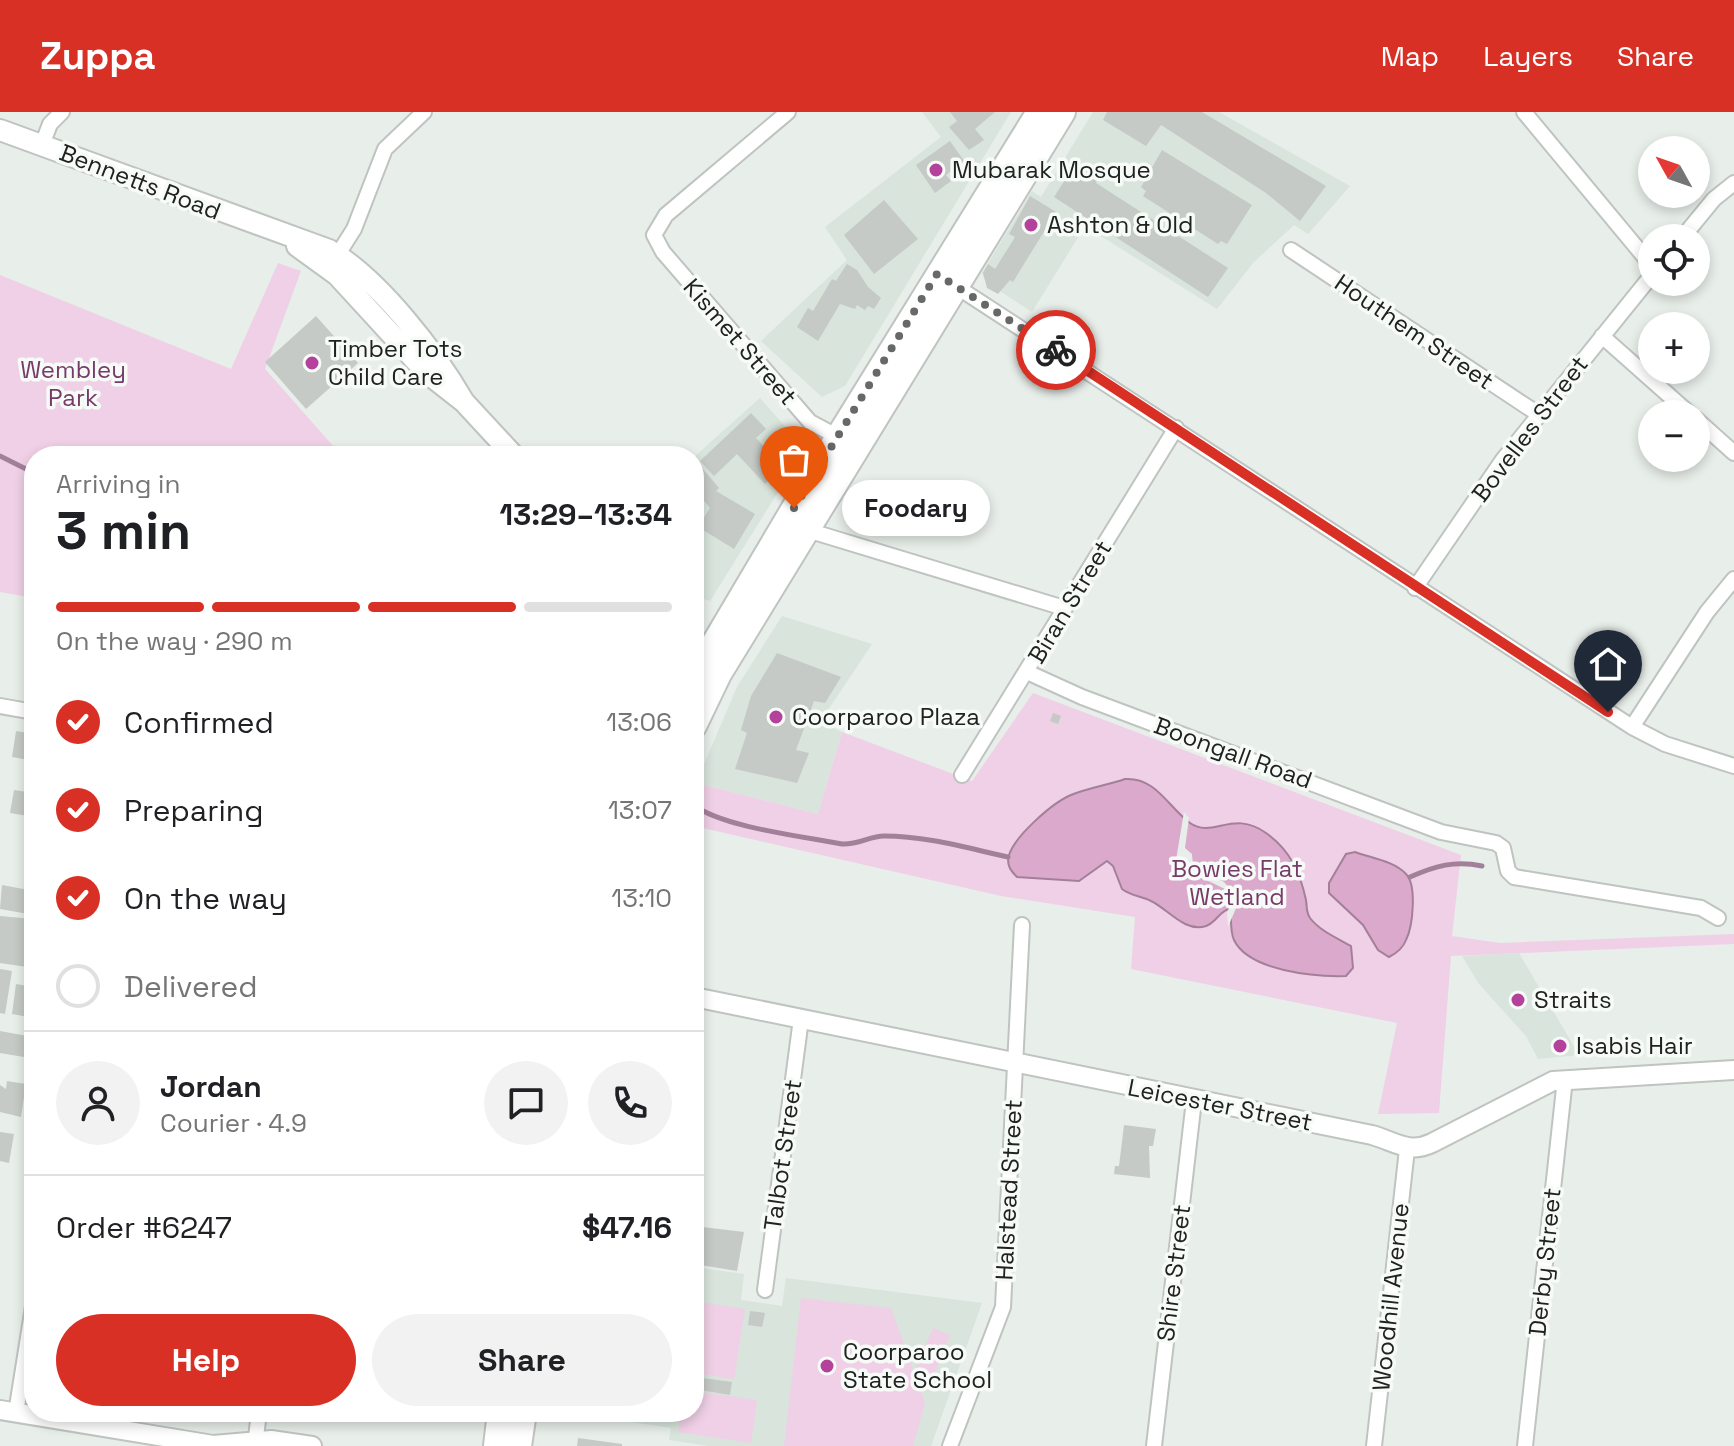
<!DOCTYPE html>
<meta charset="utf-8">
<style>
:root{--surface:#fff;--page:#f2f2f2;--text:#202124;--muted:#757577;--line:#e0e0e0;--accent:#d93025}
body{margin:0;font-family:"Space Grotesk",sans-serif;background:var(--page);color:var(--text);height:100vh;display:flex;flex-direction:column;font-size:30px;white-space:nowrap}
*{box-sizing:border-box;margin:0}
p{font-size:26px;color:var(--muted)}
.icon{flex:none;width:44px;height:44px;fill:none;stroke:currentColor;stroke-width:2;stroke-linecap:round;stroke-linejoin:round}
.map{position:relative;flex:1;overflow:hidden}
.details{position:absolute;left:24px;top:334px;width:680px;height:976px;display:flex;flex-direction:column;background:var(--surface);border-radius:32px;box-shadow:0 4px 12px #0003}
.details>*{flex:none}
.needle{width:52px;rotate:310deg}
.controls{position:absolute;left:1638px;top:24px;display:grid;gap:16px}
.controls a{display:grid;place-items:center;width:72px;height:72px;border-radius:50%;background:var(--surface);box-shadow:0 4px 12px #0003;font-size:40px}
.pin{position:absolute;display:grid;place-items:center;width:68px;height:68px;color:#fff;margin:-82px -34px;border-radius:50% 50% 50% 0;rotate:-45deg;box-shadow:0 0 8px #0007}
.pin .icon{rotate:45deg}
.courier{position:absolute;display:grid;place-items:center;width:80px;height:80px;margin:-40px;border:6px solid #d93025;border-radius:50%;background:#fff;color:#222;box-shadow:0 2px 10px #0007}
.bubble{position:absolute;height:56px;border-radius:28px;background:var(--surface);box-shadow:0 4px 12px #0003;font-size:26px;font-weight:600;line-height:56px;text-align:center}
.overview em{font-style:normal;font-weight:600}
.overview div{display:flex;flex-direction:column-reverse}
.overview{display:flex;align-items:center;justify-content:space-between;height:136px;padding:0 32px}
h1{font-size:52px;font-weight:600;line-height:60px}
.bar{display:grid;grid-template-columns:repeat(4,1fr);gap:12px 8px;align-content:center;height:96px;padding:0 32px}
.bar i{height:10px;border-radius:6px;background:var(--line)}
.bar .selected{background:var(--accent)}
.bar p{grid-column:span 4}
.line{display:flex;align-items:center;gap:20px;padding:0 32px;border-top:2px solid var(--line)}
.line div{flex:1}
.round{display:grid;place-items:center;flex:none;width:84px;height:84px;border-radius:42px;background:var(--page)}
ol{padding:0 32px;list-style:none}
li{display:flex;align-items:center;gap:24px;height:88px}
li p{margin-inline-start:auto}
li .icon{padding:8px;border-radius:50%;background:var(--accent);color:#fff;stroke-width:4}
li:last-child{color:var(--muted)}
li i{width:44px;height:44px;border:4px solid var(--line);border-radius:50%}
.cta{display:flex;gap:16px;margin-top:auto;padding:16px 32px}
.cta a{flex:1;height:92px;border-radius:48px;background:var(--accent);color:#fff;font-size:32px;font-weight:600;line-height:92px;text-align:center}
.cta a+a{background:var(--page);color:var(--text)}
header{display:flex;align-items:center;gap:48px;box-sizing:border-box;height:112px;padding:0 40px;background:var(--accent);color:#fff}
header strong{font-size:38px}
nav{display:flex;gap:44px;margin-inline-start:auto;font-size:28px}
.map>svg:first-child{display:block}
</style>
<header>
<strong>Zuppa</strong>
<nav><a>Map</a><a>Layers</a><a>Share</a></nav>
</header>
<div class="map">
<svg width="1734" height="1334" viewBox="0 0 1734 1334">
<rect width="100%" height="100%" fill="#e8eeea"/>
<path fill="#d8e4dc" d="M 922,0 L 1011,0 L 845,274 L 822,285 L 761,229 L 847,148 L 825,115 L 941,25 Z
M 1093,0 L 1219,0 L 1350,74 L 1308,122 L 1294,113 L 1254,150 L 1217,197 L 1085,114 L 1032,200 L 986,170 L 982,161 L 1032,79 L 1041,85 Z
M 760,286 L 805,337 L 710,489 L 694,484 L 694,345 Z
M 782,504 L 872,532 L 820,610 L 842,620 L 818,702 L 696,671 L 737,575 Z
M 1519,841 L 1579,943 L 1538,947 L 1526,924 L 1479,872 L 1462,844 Z
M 694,1155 L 744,1162 L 741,1188 L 782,1194 L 786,1166 L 982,1191 L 931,1334 L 709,1334 L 669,1328 L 671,1316 L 562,1300 L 694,1300 Z"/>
<path fill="#f0d0e6" d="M 278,151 L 301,159 L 265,257 L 342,344 L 34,344 L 34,486 L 0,480 L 0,163 L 231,257 Z
M 1033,581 L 1461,743 L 1452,824 L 1500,831 L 1734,822 L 1734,832 L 1451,844 L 1439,1001 L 1378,1002 L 1397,911 L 1131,857 L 1135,805 L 1001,784 L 694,714 L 696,671 L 818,702 L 842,620 L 972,669 Z
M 801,1186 L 891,1196 L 914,1260 L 933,1216 L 950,1223 L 930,1273 L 917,1268 L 925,1291 L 913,1334 L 784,1334 Z
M 700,1190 L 745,1197 L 734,1267 L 694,1261 Z
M 694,1279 L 757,1288 L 751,1331 L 678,1320 L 681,1300 L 694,1300 Z"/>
<path fill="#dba9cc" stroke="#a38099" stroke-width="2" d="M 1125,667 C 1156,665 1168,695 1190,711 C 1213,727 1233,697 1266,721 C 1290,738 1300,760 1306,788 C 1307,795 1306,800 1310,806 C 1320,819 1337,826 1351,834 L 1353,856 L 1346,864 C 1315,865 1249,859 1234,828 C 1230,820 1231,806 1231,796 C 1219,799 1217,810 1206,814 C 1185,821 1168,797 1151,789 C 1141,784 1131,784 1122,777 L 1113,754 L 1107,749 L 1079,769 L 1017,765 C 1011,759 1006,753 1009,743 C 1015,724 1052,691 1071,683 C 1088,676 1108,673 1125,667 Z
M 1355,740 C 1371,746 1394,749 1406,762 C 1417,773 1413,814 1406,828 C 1403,836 1397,841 1389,845 L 1378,838 L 1363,813 L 1329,781 L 1329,771 L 1346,742 Z"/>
<path fill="#e8eeea" d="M 1184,700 L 1189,706 L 1185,736 L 1192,742 L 1193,754 L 1224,770 L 1236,784 L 1237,794 L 1228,815 L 1227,801 L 1231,791 L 1225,777 L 1181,756 L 1176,748 Z"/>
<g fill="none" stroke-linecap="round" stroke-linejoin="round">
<path stroke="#a38099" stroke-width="5" d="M 0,344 L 34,361
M 694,693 C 721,715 806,725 842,732 C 858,733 870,724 884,724 C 926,724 967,736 1008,745
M 1410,765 C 1435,754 1455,748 1482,754"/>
</g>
<path fill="#c5cac6" d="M 950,0 L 995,0 L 975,17 L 984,28 L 969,38 L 949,15 L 957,9 Z
M 1107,0 L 1202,0 L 1326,74 L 1300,109 L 1266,81 L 1161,13 L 1146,34 L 1103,8 Z
M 950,29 L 964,49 L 946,63 L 951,69 L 935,81 L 916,53 Z
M 1162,38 L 1252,93 L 1227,132 L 1221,129 L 1218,132 L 1143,84 L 1146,79 L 1141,75 Z
M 1076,51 L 1094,54 L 1099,60 L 1096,71 L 1228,156 L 1208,185 L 1054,85 Z
M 1030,84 L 1056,100 L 1013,170 L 1010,168 L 998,182 L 987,176 L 983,161 L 988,152 L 995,157 L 1012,130 L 1015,125 L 1009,122 Z
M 884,88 L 918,127 L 874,162 L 844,123 Z
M 847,152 L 857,158 L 868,175 L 881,186 L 874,197 L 868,194 L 865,198 L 857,193 L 855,197 L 840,192 L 818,229 L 797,215 L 808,196 L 813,199 L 832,167 L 836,169 Z
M 316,204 L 358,251 L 306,297 L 265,250 Z
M 751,301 L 766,317 L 756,326 L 783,355 L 765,372 L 737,342 L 714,364 L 700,349 Z
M 703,357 L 719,376 L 716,379 L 755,402 L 734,437 L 698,415 L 710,396 L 704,389 L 694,399 L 694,365 Z
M 777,541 L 841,565 L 825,591 L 814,589 L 796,638 L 809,641 L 797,671 L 735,657 L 747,621 L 741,618 L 751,584 Z
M 1053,601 L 1061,604 L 1058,612 L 1050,609 Z
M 16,619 L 34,622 L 34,649 L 12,645 Z
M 14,678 L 34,681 L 34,705 L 10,701 Z
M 2,773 L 34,779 L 34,803 L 0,797 Z
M 0,804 L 33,807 L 34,856 L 0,851 Z
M 0,857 L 12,859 L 5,902 L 0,901 Z
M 16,872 L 34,875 L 34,906 L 12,902 Z
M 0,919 L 33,925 L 30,946 L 0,941 Z
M 7,969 L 26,972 L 21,1005 L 0,1000 L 0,973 L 6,977 Z
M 1124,1013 L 1156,1017 L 1153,1034 L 1149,1034 L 1150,1066 L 1114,1062 L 1115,1054 L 1119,1054 Z
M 0,1020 L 14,1022 L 9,1051 L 0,1049 Z
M 694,1114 L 744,1120 L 737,1159 L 694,1152 Z
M 750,1199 L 765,1201 L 762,1215 L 748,1213 Z
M 702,1266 L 732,1270 L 730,1283 L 700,1278 Z
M 578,1326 L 622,1332 L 622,1334 L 577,1334 Z"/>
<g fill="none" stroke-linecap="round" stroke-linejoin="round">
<defs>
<path id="minor" d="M 788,0 L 666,103 L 654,123 L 663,140 L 810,310 L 838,325
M 1524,0 L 1652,154
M 42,33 L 50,12 L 62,0
M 1682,126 L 1714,87 L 1734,71
M 1291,138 L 1538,302
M 333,150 L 354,117 L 385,37 L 424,0
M 951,171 L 1632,615 L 1665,632 L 1734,654
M 1602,224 L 1690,302
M 1696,307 L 1734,341
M 807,418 L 1064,496
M 1415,476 L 1502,349 L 1652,163
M 1027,560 L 1082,585 L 1441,720 L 1496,731 L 1503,736 L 1508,759 L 1514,765 L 1701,796 L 1718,806
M 0,594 L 34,600
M 1632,615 L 1707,500 L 1734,467
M 962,663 L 1176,316
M 765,1178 L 801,907
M 16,1301 L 34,1188
M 255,1334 L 259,1300
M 950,1334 L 1003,1195 L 1022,813
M 1154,1334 L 1194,988
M 1374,1334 L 1407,1037
M 1525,1334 L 1565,967"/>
<path id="tertiary" d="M 694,885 L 1372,1023 C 1396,1030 1409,1042 1432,1031 L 1553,969 L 1734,958
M 0,1298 L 213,1333 L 271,1328 L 312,1334"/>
<path id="secondary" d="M 0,18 L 329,138 C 379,167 435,240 464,290
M 297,134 L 337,163 L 427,261 L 464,290 L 514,344"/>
<path id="trunk" d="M 694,565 L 794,396 L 1039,0
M 694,614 L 719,562 L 1063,0
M 496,1334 L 500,1300
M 519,1334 L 524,1300"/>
</defs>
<use href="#minor" stroke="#bfc4c0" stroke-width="18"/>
<use href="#tertiary" stroke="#bfc4c0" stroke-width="22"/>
<use href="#secondary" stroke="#bfc4c0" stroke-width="24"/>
<use href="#trunk" stroke="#bfc4c0" stroke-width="28"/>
<use href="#minor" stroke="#fff" stroke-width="14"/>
<use href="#tertiary" stroke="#fff" stroke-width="18"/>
<use href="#secondary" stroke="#fff" stroke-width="20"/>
<use href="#trunk" stroke="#fff" stroke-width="24"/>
</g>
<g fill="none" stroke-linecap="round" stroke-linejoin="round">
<path stroke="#666967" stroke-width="8" stroke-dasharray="0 14.4" d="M 794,396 L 937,162 L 1056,238"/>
<path stroke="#d93025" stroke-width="10" d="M 1056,238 L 1608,600"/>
</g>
<g fill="#b4419b" stroke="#f6fbf8" stroke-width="3">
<circle cx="936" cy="58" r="8"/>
<circle cx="1031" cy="113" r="8"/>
<circle cx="312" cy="251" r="8"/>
<circle cx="776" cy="605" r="8"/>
<circle cx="1518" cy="888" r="8"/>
<circle cx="1560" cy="934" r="8"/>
<circle cx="827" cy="1254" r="8"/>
</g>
<g text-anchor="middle" stroke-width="7" stroke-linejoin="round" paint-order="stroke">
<g font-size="24" fill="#202221" stroke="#f6fbf8" text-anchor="start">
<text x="952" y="66">Mubarak Mosque</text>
<text x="1047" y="121">Ashton &amp; Old</text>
<text x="328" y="245">Timber Tots<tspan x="328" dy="28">Child Care</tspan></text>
<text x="792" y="613">Coorparoo Plaza</text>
<text x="1534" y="896">Straits</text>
<text x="1576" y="942">Isabis Hair</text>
<text x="843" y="1248">Coorparoo<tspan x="843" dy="28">State School</tspan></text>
</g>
<g font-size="24" fill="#202221" stroke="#f6fbf8">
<text transform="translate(140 70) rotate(21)" y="8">Bennetts Road</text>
<text transform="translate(1414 220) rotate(34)" y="8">Houthem Street</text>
<text transform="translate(740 230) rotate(49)" y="8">Kismet Street</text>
<text transform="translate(1530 317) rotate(-53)" y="8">Bovelles Street</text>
<text transform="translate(1070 490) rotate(-59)" y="8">Biran Street</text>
<text transform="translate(1233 641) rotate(20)" y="8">Boongall Road</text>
<text transform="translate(1220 993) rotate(11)" y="8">Leicester Street</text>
<text transform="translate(783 1043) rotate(-82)" y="8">Talbot Street</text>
<text transform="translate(1009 1078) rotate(-87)" y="8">Halstead Street</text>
<text transform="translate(1545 1150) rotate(-84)" y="8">Derby Street</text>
<text transform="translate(1174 1161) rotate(-83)" y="8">Shire Street</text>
<text transform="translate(1391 1185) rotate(-84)" y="8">Woodhill Avenue</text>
</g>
<g font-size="24" fill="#783b69" stroke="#f6fbf8">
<text x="73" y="266">Wembley<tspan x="73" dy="28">Park</tspan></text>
<text x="1237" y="765">Bowies Flat<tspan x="1237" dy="28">Wetland</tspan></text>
</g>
</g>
</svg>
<div class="controls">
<a><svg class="needle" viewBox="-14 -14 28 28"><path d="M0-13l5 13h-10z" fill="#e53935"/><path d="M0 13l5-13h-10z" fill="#757577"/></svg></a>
<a><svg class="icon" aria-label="locate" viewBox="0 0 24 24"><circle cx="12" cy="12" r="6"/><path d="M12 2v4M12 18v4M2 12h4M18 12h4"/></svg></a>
<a>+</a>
<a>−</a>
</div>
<div class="pin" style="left:794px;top:396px;background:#ea580c"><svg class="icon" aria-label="bag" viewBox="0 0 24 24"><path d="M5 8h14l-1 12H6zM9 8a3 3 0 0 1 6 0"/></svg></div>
<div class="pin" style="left:1608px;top:600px;background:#1f2937"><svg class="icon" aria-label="home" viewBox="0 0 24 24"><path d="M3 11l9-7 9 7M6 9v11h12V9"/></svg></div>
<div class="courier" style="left:1056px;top:238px"><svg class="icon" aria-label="bike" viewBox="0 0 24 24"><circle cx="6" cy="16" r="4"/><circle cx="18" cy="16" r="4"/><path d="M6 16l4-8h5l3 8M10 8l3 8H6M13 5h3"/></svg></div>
<div class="bubble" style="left:842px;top:368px;width:148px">Foodary</div>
<section class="details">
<div class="overview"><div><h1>3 min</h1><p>Arriving in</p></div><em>13:29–13:34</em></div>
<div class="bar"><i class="selected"></i><i class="selected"></i><i class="selected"></i><i></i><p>On the way · 290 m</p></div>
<ol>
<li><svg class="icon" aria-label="check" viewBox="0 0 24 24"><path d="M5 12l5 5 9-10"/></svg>Confirmed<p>13:06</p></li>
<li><svg class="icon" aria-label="check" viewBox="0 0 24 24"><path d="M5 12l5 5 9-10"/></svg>Preparing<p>13:07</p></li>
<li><svg class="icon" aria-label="check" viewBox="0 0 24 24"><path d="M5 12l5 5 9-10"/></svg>On the way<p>13:10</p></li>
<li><i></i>Delivered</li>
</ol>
<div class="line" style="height:144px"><a class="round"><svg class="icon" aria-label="person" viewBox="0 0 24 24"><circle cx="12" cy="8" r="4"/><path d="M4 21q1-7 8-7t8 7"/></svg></a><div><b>Jordan</b><p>Courier · 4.9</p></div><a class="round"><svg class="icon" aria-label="chat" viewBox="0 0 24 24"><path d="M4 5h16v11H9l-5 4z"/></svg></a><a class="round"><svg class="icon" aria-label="phone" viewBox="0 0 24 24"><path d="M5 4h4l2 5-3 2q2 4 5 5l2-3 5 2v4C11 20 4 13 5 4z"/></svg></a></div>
<div class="line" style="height:104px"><div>Order #6247</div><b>$47.16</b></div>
<div class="cta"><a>Help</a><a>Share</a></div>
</section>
</div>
